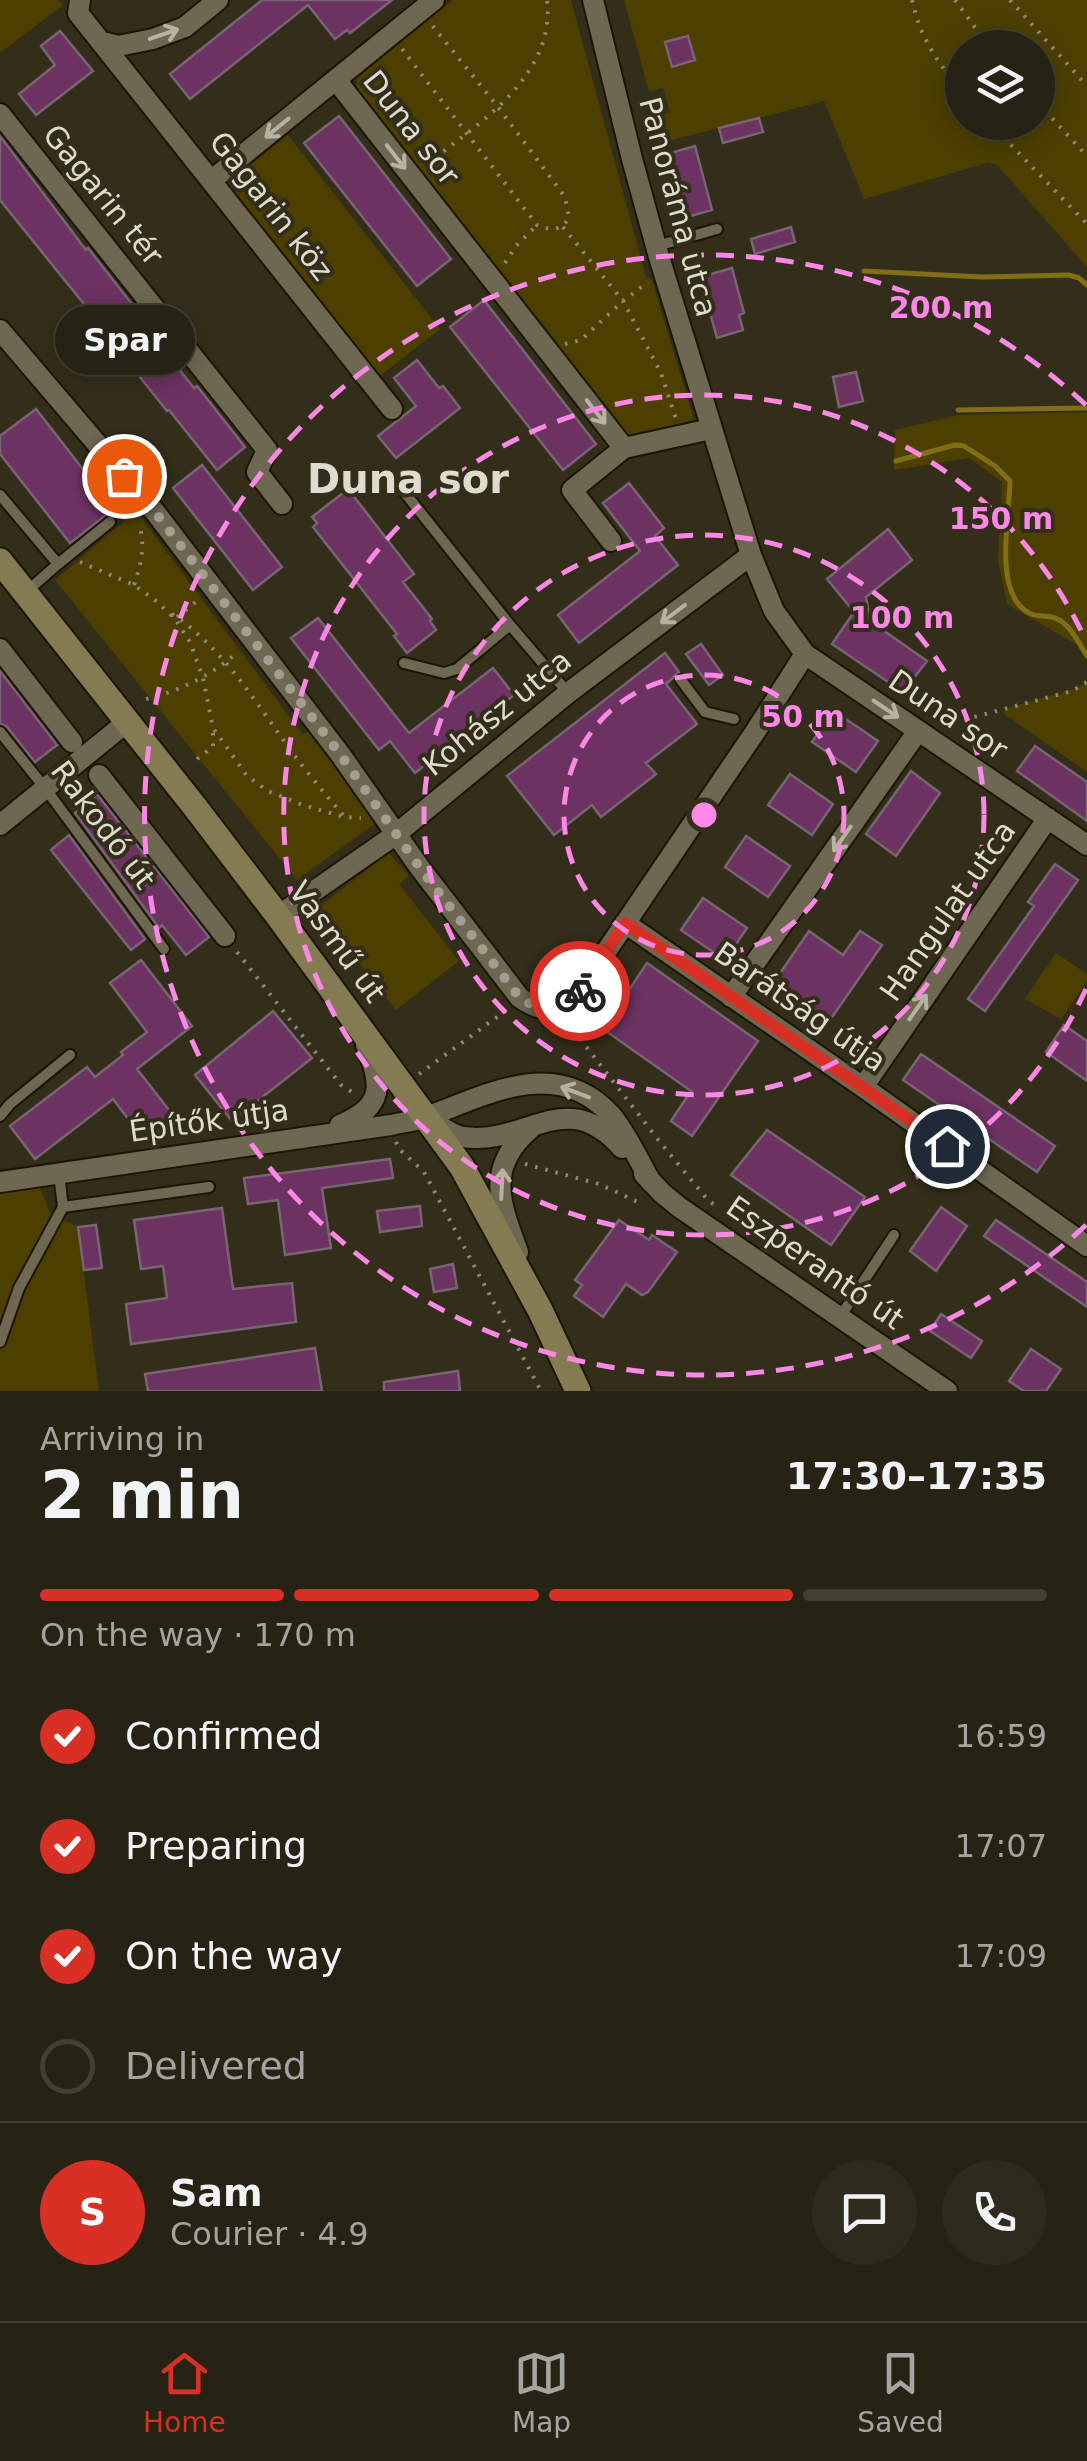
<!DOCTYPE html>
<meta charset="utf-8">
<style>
:root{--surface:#262214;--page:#2e2a1d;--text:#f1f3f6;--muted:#a4a4a0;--line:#423f34;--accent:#d93025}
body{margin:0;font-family:"DejaVu Sans",sans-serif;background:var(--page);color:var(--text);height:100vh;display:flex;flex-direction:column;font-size:38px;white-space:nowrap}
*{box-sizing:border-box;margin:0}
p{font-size:32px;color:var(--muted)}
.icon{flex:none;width:55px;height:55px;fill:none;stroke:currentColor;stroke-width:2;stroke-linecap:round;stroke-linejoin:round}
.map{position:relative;height:1391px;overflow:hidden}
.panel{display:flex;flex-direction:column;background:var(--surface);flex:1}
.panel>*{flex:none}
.controls{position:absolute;left:945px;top:30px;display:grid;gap:20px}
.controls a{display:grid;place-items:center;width:110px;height:110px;border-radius:50%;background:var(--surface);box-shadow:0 5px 25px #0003,0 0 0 2px var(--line);font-size:50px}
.pin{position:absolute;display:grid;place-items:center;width:85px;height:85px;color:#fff;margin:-42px;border:5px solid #fff;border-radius:50%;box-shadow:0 2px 10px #0007}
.courier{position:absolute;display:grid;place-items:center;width:100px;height:100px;margin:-50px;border:8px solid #d93025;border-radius:50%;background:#fff;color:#222;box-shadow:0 2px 12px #0007}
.bubble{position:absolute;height:70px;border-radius:35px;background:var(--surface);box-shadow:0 5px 25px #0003,0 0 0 2px var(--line);font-size:32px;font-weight:600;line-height:70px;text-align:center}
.head em{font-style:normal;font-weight:600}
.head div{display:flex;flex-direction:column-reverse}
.head{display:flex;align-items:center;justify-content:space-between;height:170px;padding:0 40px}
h1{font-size:65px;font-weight:600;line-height:75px}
.bar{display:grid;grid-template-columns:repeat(4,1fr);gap:15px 10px;align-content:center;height:120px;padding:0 40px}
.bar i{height:12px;border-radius:8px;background:var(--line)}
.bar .active{background:var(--accent)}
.bar p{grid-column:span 4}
.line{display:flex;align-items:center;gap:25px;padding:0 40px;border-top:2px solid var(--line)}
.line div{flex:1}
.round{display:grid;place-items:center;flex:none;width:105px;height:105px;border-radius:52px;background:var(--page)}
ol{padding:0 40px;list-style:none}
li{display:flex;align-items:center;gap:30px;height:110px}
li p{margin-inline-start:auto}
li .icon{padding:10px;border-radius:50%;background:var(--accent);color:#fff;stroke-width:4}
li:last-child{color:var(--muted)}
li i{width:55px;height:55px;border:5px solid var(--line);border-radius:50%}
.dock{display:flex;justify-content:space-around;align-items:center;height:140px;border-top:2px solid var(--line);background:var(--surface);font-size:28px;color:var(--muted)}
.dock a{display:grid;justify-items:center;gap:5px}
.dock .active{color:var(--accent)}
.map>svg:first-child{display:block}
</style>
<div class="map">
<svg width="1087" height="1391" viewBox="0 0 1087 1391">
<rect width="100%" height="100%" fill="#332e1a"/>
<path fill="#4c3f00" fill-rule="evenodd" d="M 0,0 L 58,0 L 63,5 L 0,53 Z
M 453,0 L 571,0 L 646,277 L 652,280 L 694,420 L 635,436 L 620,430 L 357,91 L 357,78 Z
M 624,0 L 1087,0 L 1087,267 L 997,165 L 987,163 L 864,199 L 824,101 L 664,142 L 657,116 L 670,112 L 663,88 L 649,91 ZM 962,48 L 1038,48 L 1038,122 L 962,122 Z
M 288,135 L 440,329 L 380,376 L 227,183 Z
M 1087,412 L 1087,651 L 1007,604 L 998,560 L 1002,482 L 969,458 L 894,470 L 895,430 L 959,415 Z
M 136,511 L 303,735 L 312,729 L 377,822 L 297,880 L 55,580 Z
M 1087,681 L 1087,772 L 1003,713 L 1011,707 L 1078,688 Z
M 389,853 L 409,876 L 399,884 L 459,961 L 396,1010 L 316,909 Z
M 1056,953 L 1087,974 L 1087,981 L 1061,1019 L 1025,999 Z
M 40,1188 L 50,1213 L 78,1227 L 99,1391 L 0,1391 L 0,1193 Z"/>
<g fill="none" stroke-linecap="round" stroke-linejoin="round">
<path stroke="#816e15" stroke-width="5" d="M 864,271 L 982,277 L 1069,275 L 1079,278 L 1087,285
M 958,410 L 1087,408
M 896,461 L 955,445 L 964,446 L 995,466 L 1010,481 C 1010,514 992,593 1029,613 C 1035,617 1044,615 1052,617 C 1069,621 1078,642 1087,656"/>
</g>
<path fill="#6c3261" stroke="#786473" stroke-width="2.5" d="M 262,0 L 392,0 L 350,33 L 347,30 L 335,39 L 308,5 L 190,99 L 170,74 Z
M 60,31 L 93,71 L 36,115 L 19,94 L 55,65 L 41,46 Z
M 688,36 L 695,60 L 672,67 L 665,42 Z
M 339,116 L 451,259 L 417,286 L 304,143 Z
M 759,118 L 763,132 L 723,143 L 719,128 Z
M 0,136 L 86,250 L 88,248 L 143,318 L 140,320 L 194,388 L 197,386 L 245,447 L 217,470 L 169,410 L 167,411 L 111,341 L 113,340 L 0,200 Z
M 695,146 L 712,210 L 684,218 L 667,154 Z
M 791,227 L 795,242 L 755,254 L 751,239 Z
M 732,268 L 744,313 L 739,315 L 743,330 L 717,338 L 700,277 Z
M 484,300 L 596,444 L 563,470 L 450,327 Z
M 417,360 L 439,388 L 443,386 L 460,408 L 396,458 L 378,436 L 416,406 L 394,378 Z
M 856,372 L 863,401 L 839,407 L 833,377 Z
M 36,409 L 114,509 L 70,543 L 0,454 L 0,436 Z
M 202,465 L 282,567 L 253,590 L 173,488 Z
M 629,483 L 664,528 L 655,536 L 678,565 L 579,643 L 558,615 L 640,551 L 603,503 Z
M 348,489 L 414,574 L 403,582 L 432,619 L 430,621 L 436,630 L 407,653 L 394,636 L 397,634 L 313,527 L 317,523 L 312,517 Z
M 888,529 L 912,560 L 866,597 L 870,621 L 927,661 L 903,692 L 832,644 L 854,612 L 827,579 Z
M 318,618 L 409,733 L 493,668 L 514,695 L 415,773 L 390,741 L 379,750 L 291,638 Z
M 701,644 L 723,675 L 709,685 L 686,654 Z
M 665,653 L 679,672 L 666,684 L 697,724 L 646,763 L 656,774 L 601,817 L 592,805 L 554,835 L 507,776 Z
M 0,671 L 57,745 L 35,762 L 7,727 L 0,723 Z
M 834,711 L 878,741 L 856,772 L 812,742 Z
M 1035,746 L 1087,782 L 1087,821 L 1017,771 Z
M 911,771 L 940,793 L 896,856 L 866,834 Z
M 790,774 L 833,804 L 812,835 L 768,805 Z
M 97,794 L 209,937 L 186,955 L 162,925 L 159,928 L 75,813 Z
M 69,835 L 145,939 L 131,950 L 51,850 Z
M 746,836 L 790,866 L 768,897 L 725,867 Z
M 1055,864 L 1078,880 L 985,1011 L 968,999 L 1034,906 L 1028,902 Z
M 703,898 L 747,928 L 725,960 L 681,930 Z
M 809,931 L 843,955 L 860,931 L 882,945 L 828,1023 L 806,1008 L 808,1005 L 774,982 Z
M 141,960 L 192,1026 L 137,1069 L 176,1119 L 146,1142 L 113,1099 L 35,1159 L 10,1126 L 87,1067 L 95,1077 L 123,1055 L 121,1052 L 147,1032 L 110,983 Z
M 647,963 L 758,1041 L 692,1136 L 671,1121 L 691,1091 L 603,1029 Z
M 273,1011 L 312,1058 L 232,1121 L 195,1075 Z
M 1064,1025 L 1087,1041 L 1087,1081 L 1046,1052 Z
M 921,1054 L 1055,1146 L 1037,1172 L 903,1080 Z
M 767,1130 L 865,1197 L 831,1245 L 731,1175 Z
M 390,1159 L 393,1178 L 322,1188 L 331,1248 L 285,1255 L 278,1200 L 248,1204 L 244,1178 Z
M 420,1206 L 422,1226 L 380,1232 L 377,1211 Z
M 941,1207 L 967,1226 L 936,1271 L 910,1251 Z
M 222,1208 L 233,1289 L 292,1283 L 296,1322 L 131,1344 L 126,1304 L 167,1298 L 163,1266 L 141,1269 L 134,1220 Z
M 619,1220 L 649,1240 L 652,1235 L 677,1252 L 648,1292 L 642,1295 L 626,1284 L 603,1317 L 574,1296 L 582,1285 L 575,1280 Z
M 996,1220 L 1087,1282 L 1087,1307 L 984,1236 Z
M 96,1225 L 102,1268 L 84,1270 L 78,1227 Z
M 453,1264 L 457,1288 L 434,1292 L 430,1269 Z
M 941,1314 L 982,1341 L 971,1358 L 930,1331 Z
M 315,1348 L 322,1391 L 148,1391 L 145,1374 Z
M 1031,1349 L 1061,1369 L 1046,1391 L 1024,1391 L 1009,1381 Z
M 458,1371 L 460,1391 L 384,1391 L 384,1382 Z"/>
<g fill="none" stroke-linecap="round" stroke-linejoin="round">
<defs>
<path id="lane" d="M 657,246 L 717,229
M 405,493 L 510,625 L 568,693
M 0,495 L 58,564 L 26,592
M 58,564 L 110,522
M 404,663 L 444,673 L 457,669 L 510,625
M 681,680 L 705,712 L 734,719
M 0,732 L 45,788 L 164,949
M 0,1116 L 10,1104 L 70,1055
M 63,1207 L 209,1187
M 840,1317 L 894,1235
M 0,1342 L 19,1288 L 63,1207 L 59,1174"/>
<path id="street" d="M 80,0 L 78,13 L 392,409
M 593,0 L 632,159 L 659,257 L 751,555 L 774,611 L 805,654 L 1087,845
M 102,42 L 118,46 L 153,39 L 185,27 L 218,0
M 336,80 L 624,448
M 0,114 L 267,450 L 257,472 L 282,504
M 212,180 L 434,0
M 0,330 L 155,512 L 340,754 L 420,868 L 520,998 C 544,1014 557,1013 578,993 L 757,729 L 805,654
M 611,541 L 572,490 L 624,448 L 711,429
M 0,649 L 72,742
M 99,775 L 225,936
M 0,825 L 127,722
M 278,916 L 395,835 L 568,693 L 751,555
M 625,923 L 863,1087 L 1087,1246
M 731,997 L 918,731
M 863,1087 L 1048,818
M 429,1119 C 439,1125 451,1135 463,1137 C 528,1146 565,1084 622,1148
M 340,1125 C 385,1106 382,1086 366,1045
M 644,1174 L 662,1193 L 679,1207 L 947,1391
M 0,1182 L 391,1125 C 404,1122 417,1121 429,1116 C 489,1094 557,1056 611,1115 C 626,1132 639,1161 651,1182
M 518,1252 C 500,1203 485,1168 530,1129"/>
<path id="secondary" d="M 0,561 L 195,807 L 278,916 L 462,1167 L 540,1310 L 578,1391"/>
</defs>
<use href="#lane" stroke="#1b1604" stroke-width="14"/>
<use href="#street" stroke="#1b1604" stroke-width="24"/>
<use href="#secondary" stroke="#1b1604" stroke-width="29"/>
<path stroke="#8d8979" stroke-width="4" stroke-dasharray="2.5 8" stroke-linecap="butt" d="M 912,0 C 921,40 937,61 962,92
M 955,0 L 990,48
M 1010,0 L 1087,86
M 402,49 L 537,225 C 551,231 560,231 569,218 L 565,197 L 498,107 L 431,24
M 1038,103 L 1087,156
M 989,122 L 1087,224
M 427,164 C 478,124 556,76 547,0
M 563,227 L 623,301 L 661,373 L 676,419
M 505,263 L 516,246 L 537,225
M 565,344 L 581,340 L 623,301 L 648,282
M 80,562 L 134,585 L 155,600 L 175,619 L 190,642 L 203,678 L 213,728 L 247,776 L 268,791 L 303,805 L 344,817 L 361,818
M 134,585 C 141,564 145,549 140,527
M 172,614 C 222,647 254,700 289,748 C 306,771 324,793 343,815
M 177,617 L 197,601
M 146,699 C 182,690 210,676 238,652
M 944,725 L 1072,691 L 1087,682
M 197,759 L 213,747 L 213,732
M 237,952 L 341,1085 L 355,1094
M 563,1027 L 578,1036 L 660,1142 L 707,1199 L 718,1208
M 419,1074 L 508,1009
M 396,1142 L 398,1148 L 424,1172 L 541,1391
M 525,1164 L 599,1184 L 640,1203"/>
<use href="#lane" stroke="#6e6852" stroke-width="10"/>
<use href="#street" stroke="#6e6852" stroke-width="20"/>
<use href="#secondary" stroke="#847b52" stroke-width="25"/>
</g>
<defs><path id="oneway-shaft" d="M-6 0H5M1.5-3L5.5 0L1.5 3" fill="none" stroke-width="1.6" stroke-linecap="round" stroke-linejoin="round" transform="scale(2.5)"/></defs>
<g stroke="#b7b3a3">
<use href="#oneway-shaft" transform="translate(164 34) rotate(-19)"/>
<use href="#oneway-shaft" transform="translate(277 128) rotate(141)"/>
<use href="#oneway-shaft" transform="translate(396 157) rotate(52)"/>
<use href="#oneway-shaft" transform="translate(596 412) rotate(52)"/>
<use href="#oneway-shaft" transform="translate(673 614) rotate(143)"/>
<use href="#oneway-shaft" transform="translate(886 709) rotate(34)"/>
<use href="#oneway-shaft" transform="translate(842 839) rotate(125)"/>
<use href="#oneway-shaft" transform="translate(918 1007) rotate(-55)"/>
<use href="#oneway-shaft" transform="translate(575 1092) rotate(-159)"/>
<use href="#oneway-shaft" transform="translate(502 1184) rotate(-87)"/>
</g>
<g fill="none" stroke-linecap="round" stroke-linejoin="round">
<path stroke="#a39f90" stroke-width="10" stroke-dasharray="0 18" d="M 124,476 L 155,512 L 340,754 L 420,868 L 520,998 C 545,1014 560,1013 580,991"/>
<path stroke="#d93025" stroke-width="12" d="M 580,991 L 625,923 L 947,1146"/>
</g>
<g fill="none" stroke="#fb87e6" stroke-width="5" stroke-dasharray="18 12">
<circle cx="704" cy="815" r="140"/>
<circle cx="704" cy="815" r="280"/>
<path d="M1086 989A420 420 0 1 1 1086 641"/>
<path d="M1086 1225A560 560 0 1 1 1086 405"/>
</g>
<g text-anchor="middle" stroke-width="8" stroke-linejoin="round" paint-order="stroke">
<g font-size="30" fill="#dfdccf" stroke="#332e1a">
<text transform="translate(411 128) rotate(52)" y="10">Duna sor</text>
<text transform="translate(103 195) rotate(51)" y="10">Gagarin tér</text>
<text transform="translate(271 206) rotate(52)" y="10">Gagarin köz</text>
<text transform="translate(678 207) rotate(75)" y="10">Panoráma utca</text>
<text transform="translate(497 713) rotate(-39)" y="10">Kohász utca</text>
<text transform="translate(948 715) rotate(34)" y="10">Duna sor</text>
<text transform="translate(103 825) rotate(53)" y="10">Rakodó út</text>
<text transform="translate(948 911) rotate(-55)" y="10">Hangulat utca</text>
<text transform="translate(337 942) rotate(54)" y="10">Vasmű út</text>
<text transform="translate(800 1007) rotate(35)" y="10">Barátság útja</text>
<text transform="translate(209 1121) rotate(-8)" y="10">Építők útja</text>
<text transform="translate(815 1263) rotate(35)" y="10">Eszperantó út</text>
</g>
<g font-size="40" font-weight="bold" fill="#dfdccf" stroke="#332e1a">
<text x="408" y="493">Duna sor</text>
</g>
</g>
<circle cx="704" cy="815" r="15" fill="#fb87e6" stroke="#332e1a" stroke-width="5"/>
<g font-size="30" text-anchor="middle" font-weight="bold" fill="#fb87e6" stroke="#332e1a" stroke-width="8" stroke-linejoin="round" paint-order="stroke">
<text x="941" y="318">200 m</text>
<text x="1001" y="529">150 m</text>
<text x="902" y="628">100 m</text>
<text x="803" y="727">50 m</text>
</g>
</svg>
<div class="controls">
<a><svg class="icon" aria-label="layers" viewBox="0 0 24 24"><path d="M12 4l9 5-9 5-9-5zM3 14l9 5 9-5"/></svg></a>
</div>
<div class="pin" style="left:124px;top:476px;background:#ea580c"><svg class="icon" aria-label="bag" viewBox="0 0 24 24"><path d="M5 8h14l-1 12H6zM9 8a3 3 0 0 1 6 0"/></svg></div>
<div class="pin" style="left:947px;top:1146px;background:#1f2937"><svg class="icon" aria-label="home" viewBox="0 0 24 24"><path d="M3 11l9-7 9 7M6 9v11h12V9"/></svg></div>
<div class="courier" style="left:580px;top:991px"><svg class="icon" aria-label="bike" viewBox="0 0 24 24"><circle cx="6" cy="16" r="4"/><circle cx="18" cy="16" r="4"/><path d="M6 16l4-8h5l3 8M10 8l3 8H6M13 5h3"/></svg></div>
<div class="bubble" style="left:55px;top:305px;width:140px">Spar</div>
</div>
<section class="panel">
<div class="head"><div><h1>2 min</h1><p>Arriving in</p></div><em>17:30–17:35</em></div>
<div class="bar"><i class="active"></i><i class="active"></i><i class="active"></i><i></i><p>On the way · 170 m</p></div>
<ol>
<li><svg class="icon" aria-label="check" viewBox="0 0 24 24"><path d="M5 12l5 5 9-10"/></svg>Confirmed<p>16:59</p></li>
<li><svg class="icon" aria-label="check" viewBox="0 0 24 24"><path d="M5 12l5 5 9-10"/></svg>Preparing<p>17:07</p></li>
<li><svg class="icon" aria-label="check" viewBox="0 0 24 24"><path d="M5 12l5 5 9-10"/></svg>On the way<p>17:09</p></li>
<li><i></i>Delivered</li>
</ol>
<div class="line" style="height:180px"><b class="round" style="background:var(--accent);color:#fff">S</b><div><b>Sam</b><p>Courier · 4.9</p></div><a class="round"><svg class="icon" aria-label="chat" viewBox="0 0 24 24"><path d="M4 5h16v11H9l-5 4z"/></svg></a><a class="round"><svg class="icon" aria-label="phone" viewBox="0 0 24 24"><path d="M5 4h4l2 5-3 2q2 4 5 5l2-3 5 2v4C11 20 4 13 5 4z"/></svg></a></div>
</section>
<nav class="dock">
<a class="active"><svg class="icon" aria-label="home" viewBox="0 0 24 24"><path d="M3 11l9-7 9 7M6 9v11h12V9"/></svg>Home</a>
<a><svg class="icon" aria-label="map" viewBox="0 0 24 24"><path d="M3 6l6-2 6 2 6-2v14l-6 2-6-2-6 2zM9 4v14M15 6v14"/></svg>Map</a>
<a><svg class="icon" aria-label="saved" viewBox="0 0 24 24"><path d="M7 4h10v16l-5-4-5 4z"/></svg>Saved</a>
</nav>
